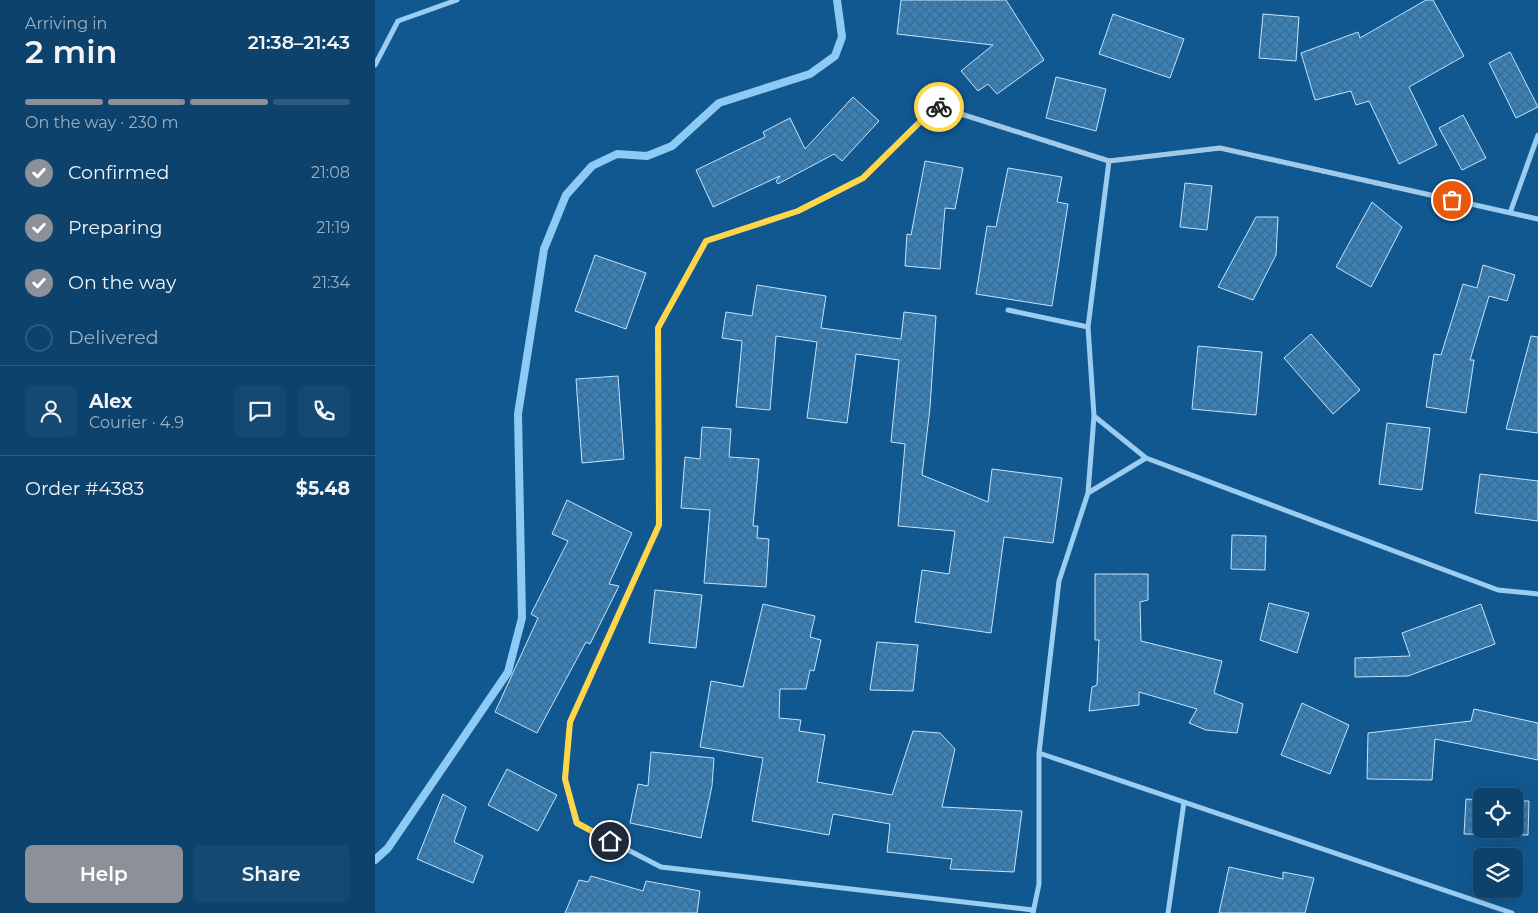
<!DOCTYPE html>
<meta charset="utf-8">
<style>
:root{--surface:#0d426c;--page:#164972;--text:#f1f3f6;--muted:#9ab0c2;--line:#2d5b7f;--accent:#8c9099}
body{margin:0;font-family:Montserrat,sans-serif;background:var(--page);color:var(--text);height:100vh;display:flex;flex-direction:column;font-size:19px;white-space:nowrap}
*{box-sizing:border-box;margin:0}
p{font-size:16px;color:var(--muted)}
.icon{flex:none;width:28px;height:28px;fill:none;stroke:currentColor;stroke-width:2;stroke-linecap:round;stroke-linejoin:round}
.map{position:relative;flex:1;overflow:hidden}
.panel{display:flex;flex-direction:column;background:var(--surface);width:375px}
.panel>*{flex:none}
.buttons{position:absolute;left:1098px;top:788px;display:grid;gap:10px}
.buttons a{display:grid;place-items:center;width:50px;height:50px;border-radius:8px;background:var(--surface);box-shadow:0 5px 20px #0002,0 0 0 1px var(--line);font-size:25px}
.pin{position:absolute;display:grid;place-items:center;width:42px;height:42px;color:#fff;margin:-21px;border:2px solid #fff;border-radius:50%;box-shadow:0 1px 5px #0007}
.courier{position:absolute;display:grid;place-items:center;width:50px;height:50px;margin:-25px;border:4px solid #ffd54a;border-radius:50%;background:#fff;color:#222;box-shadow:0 1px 6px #0007}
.overview em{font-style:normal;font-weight:600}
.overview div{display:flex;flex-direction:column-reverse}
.overview{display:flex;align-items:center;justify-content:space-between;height:85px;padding:0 25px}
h1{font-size:32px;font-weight:600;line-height:38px}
.bar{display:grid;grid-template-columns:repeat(4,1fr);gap:8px 5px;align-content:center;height:60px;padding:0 25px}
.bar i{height:6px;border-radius:4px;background:var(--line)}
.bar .current{background:var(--accent)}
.bar p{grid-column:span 4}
.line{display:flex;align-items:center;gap:12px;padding:0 25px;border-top:1px solid var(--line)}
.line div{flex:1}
.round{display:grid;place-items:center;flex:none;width:52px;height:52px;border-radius:8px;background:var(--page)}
ol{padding:0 25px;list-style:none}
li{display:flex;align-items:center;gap:15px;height:55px}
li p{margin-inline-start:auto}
li .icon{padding:5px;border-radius:50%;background:var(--accent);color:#fff;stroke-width:4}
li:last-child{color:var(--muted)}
li i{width:28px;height:28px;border:2px solid var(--line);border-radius:50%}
.primary-button{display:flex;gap:10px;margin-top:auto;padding:10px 25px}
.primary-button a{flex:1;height:58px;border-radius:8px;background:var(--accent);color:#fff;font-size:20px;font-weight:600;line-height:58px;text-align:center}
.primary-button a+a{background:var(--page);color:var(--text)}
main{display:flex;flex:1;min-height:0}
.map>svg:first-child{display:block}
</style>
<main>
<section class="panel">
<div class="overview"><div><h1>2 min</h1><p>Arriving in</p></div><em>21:38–21:43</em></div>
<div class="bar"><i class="current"></i><i class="current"></i><i class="current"></i><i></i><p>On the way · 230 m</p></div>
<ol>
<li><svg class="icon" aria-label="check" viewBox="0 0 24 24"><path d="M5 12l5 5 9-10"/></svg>Confirmed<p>21:08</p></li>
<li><svg class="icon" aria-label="check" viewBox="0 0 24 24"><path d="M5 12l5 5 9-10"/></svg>Preparing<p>21:19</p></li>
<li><svg class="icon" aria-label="check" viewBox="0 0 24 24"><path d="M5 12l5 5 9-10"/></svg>On the way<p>21:34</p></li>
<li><i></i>Delivered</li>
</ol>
<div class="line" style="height:90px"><a class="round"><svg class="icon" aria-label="person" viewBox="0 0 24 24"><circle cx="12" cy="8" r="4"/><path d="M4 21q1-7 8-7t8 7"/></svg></a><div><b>Alex</b><p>Courier · 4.9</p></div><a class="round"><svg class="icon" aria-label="chat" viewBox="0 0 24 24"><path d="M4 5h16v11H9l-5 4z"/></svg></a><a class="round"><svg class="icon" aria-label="phone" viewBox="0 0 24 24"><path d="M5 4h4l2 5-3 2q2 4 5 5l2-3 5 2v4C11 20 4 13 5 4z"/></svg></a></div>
<div class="line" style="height:65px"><div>Order #4383</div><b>$5.48</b></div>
<div class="primary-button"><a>Help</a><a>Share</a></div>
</section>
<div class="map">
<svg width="1163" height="913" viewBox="0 0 1163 913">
<defs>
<pattern id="building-cross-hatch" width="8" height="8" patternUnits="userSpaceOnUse" patternTransform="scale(1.25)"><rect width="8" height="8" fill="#3981b9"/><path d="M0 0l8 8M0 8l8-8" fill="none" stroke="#426988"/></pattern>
</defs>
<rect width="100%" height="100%" fill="#115890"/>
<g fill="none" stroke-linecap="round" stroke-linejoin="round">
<path stroke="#8dcaf6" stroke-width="8" d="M 0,860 L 13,848 L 133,672 L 147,618 L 143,414 L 169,249 L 191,195 L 217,166 L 242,154 L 272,156 L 297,146 L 344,103 L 435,74 L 460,56 L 467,37 L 462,0"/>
</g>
<path fill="url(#building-cross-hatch)" stroke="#c3e4fd" d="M 526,0 L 631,0 L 669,60 L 622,94 L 613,84 L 603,91 L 586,71 L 618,45 L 522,34 Z
M 1051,0 L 1058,0 L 1089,56 L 1034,87 L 1062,145 L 1024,164 L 994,101 L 981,105 L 976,91 L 940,100 L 926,53 L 983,32 L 985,38 Z
M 738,14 L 809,39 L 795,78 L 724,54 Z
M 888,14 L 924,17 L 921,61 L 884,58 Z
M 1135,52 L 1163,107 L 1141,118 L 1114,63 Z
M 681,77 L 731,89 L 721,131 L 671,118 Z
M 478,97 L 504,121 L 467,161 L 459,154 L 403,184 L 401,181 L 405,176 L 338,207 L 321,170 L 390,137 L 388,132 L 415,118 L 430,149 Z
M 1088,115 L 1111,158 L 1087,170 L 1064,128 Z
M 550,161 L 588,168 L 580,209 L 570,208 L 565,269 L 530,266 L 532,234 L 536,235 Z
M 633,168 L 687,177 L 682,202 L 693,204 L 677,306 L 601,294 L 612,226 L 621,227 Z
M 810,183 L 837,186 L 832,230 L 805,227 Z
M 997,202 L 1027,227 L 996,287 L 961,267 Z
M 881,217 L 903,217 L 901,255 L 878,300 L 843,287 Z
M 220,255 L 271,273 L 251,329 L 200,311 Z
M 1108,265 L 1140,275 L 1132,301 L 1114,296 L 1095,360 L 1099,360 L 1091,413 L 1051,407 L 1059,354 L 1066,355 L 1088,284 L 1102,288 Z
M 382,285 L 451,296 L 446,328 L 526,339 L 529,312 L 561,316 L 555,408 L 547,475 L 613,502 L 617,469 L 687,478 L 678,543 L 629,537 L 616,633 L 540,622 L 547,570 L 574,574 L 580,531 L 523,526 L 530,444 L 516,442 L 524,360 L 481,354 L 472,423 L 432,418 L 442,342 L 401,336 L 395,410 L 361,407 L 367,341 L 347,338 L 351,312 L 377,316 Z
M 936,334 L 985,390 L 958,414 L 909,358 Z
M 1156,336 L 1163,337 L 1163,433 L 1131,429 Z
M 823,346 L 887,352 L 881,415 L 817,409 Z
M 243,376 L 249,459 L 207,463 L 201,379 Z
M 1012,423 L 1055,428 L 1047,490 L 1004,484 Z
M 327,427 L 356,429 L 354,457 L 384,459 L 378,526 L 383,526 L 382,538 L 394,539 L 391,587 L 329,583 L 335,510 L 306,508 L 310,457 L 325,459 Z
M 1105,474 L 1163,481 L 1163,521 L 1100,513 Z
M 192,500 L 257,533 L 234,584 L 244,586 L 215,644 L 211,642 L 162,733 L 120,712 L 163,618 L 156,614 L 193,541 L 177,534 Z
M 857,535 L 891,536 L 890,570 L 856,569 Z
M 720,574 L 773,574 L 773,600 L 765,602 L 766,641 L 847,661 L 839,693 L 868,704 L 862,733 L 831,730 L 814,723 L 822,709 L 764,692 L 764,705 L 714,711 L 717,687 L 722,685 L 724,640 L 720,640 Z
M 280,590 L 327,595 L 321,648 L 274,643 Z
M 894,603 L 934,613 L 922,653 L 885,640 Z
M 388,604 L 440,616 L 435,637 L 446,640 L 439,671 L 435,670 L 431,689 L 405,689 L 404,718 L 426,720 L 424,731 L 450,735 L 442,782 L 517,795 L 538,731 L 565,733 L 580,749 L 567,807 L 647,811 L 639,872 L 575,869 L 577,859 L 512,852 L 515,824 L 458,814 L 454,835 L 377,821 L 388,758 L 325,747 L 336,681 L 368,687 Z
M 1106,604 L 1120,644 L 1033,676 L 980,677 L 980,658 L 1035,656 L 1027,633 Z
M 502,642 L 543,645 L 538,691 L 495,690 Z
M 927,703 L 974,725 L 955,774 L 906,755 Z
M 1099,709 L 1163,723 L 1163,760 L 1060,739 L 1057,780 L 992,779 L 993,733 L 1096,721 Z
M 276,752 L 339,758 L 337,786 L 326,838 L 255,823 L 263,784 L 273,786 Z
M 132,769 L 182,795 L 163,831 L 113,805 Z
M 68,794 L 91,807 L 79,842 L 108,856 L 98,883 L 42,859 Z
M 1091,799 L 1106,800 L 1106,829 L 1139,829 L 1139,801 L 1154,801 L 1153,835 L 1089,834 Z
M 854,867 L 908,879 L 908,872 L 939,878 L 930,913 L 844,913 Z
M 216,876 L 268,891 L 271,881 L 325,891 L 322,913 L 190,913 L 204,880 L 213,882 Z"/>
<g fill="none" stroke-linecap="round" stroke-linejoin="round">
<path stroke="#9bcdf3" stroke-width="5" d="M 0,65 L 23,21 L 82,0
M 734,161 L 845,148 L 1163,219
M 1135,213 L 1163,135
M 633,310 L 713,327
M 719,416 L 771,458
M 713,493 L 771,458 L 1123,590 L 1163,594
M 664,753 L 1137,913
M 658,913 L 664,884 L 664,753 L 684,581 L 713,493 L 719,416 L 713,327 L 734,161 L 561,106 L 488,178 L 423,211 L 331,241 L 283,328 L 284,525 L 195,722 L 190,779 L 201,823 L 286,867 L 658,910
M 793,913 L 809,802"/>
</g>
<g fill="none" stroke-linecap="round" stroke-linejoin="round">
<path stroke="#acc5d8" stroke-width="5" stroke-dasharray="0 9" d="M 564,107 L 734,161 L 845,148 L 1077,200"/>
<path stroke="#ffd54a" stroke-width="6" d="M 235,841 L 202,823 L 190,779 L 195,722 L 284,525 L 283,328 L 331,241 L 423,211 L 488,178 L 561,106 L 564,107"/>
</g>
</svg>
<div class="buttons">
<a><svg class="icon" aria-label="locate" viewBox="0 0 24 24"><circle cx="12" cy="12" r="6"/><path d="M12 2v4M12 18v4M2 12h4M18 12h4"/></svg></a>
<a><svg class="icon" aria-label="layers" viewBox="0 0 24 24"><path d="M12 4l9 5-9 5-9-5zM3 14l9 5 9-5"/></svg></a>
</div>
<div class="pin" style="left:1077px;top:200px;background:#ea580c"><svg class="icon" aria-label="bag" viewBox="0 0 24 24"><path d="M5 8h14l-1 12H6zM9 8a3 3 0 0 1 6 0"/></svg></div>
<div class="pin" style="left:235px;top:841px;background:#1f2937"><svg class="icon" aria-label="home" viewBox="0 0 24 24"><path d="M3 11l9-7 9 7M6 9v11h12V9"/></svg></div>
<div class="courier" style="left:564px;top:107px"><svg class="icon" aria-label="bike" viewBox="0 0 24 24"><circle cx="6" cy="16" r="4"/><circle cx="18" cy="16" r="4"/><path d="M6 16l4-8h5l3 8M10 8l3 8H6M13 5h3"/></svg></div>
</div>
</main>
